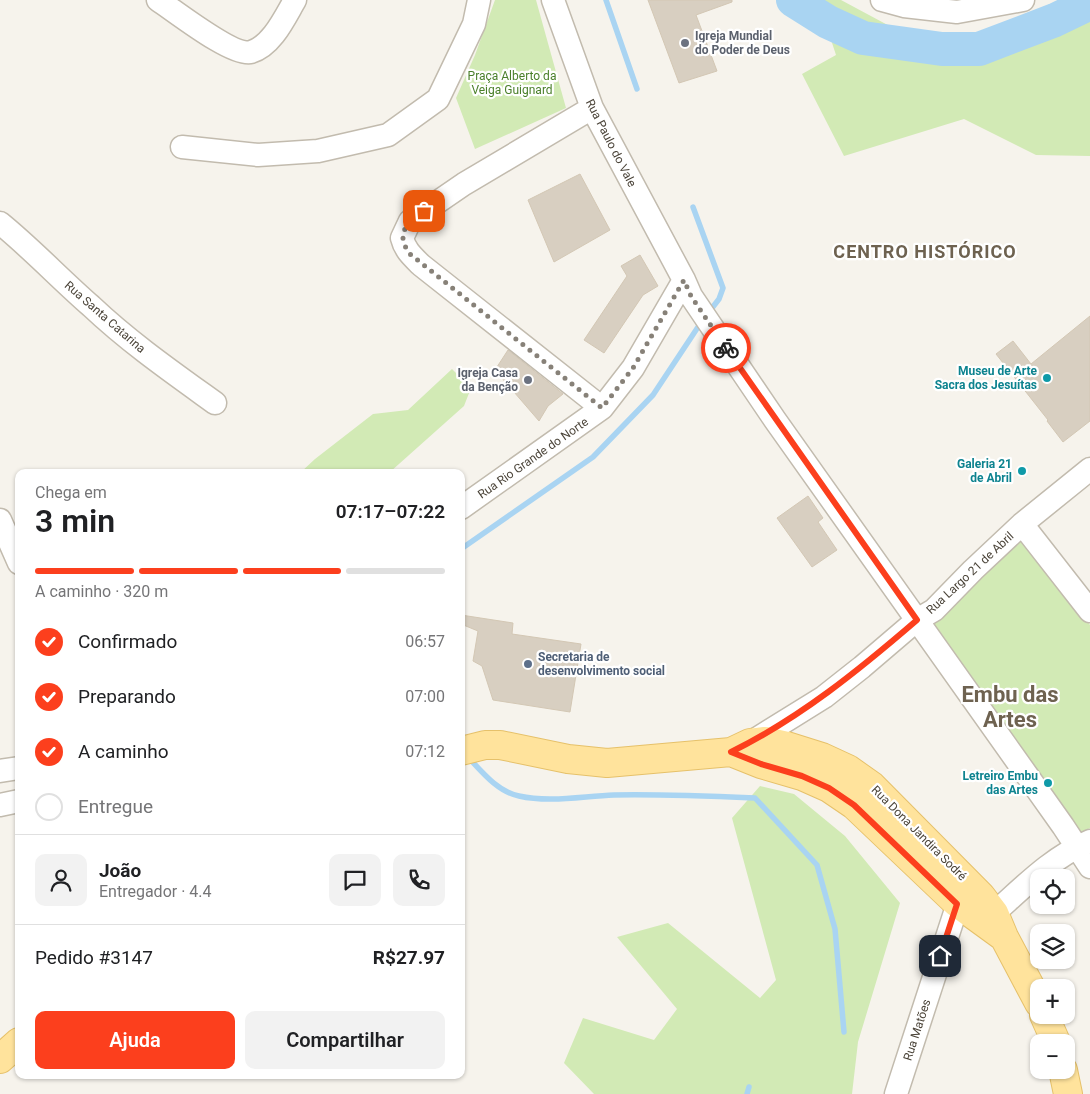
<!DOCTYPE html>
<html lang="pt">
<meta charset="utf-8">
<style>
:root{--surface:#fff;--page:#f2f2f2;--text:#202124;--muted:#757577;--line:#e0e0e0;--accent:#fc3f1d}
body{margin:0;font-family:Roboto,sans-serif;background:var(--page);color:var(--text);height:100vh;display:flex;flex-direction:column;font-size:19px;white-space:nowrap}
*{box-sizing:border-box;margin:0}
p{font-size:16px;color:var(--muted)}
.icon{flex:none;width:28px;height:28px;fill:none;stroke:currentColor;stroke-width:2;stroke-linecap:round;stroke-linejoin:round}
.map{position:relative;flex:1;overflow:hidden}
.drawer{position:absolute;left:15px;top:469px;width:450px;height:610px;display:flex;flex-direction:column;background:var(--surface);border-radius:10px;box-shadow:0 1px 4px #0004}
.drawer>*{flex:none}
.tools{position:absolute;left:1030px;top:869px;display:grid;gap:10px}
.tools a{display:grid;place-items:center;width:45px;height:45px;border-radius:10px;background:var(--surface);box-shadow:0 1px 4px #0004;font-size:25px}
.pin{position:absolute;display:grid;place-items:center;width:42px;height:42px;color:#fff;margin:-21px;border-radius:10px;box-shadow:0 2px 8px #0006}
.courier{position:absolute;display:grid;place-items:center;width:50px;height:50px;margin:-25px;border:4px solid #fc3f1d;border-radius:50%;background:#fff;color:#222;box-shadow:0 1px 6px #0007}
.head em{font-style:normal;font-weight:600}
.head div{display:flex;flex-direction:column-reverse}
.head{display:flex;align-items:center;justify-content:space-between;height:85px;padding:0 20px}
h1{font-size:32px;font-weight:600;line-height:38px}
.bar{display:grid;grid-template-columns:repeat(4,1fr);gap:8px 5px;align-content:center;height:60px;padding:0 20px}
.bar i{height:6px;border-radius:4px;background:var(--line)}
.bar .active{background:var(--accent)}
.bar p{grid-column:span 4}
.line{display:flex;align-items:center;gap:12px;padding:0 20px;border-top:1px solid var(--line)}
.line div{flex:1}
.round{display:grid;place-items:center;flex:none;width:52px;height:52px;border-radius:10px;background:var(--page)}
ol{padding:0 20px;list-style:none}
li{display:flex;align-items:center;gap:15px;height:55px}
li p{margin-inline-start:auto}
li .icon{padding:5px;border-radius:50%;background:var(--accent);color:#fff;stroke-width:4}
li:last-child{color:var(--muted)}
li i{width:28px;height:28px;border:2px solid var(--line);border-radius:50%}
.action{display:flex;gap:10px;margin-top:auto;padding:10px 20px}
.action a{flex:1;height:58px;border-radius:10px;background:var(--accent);color:#fff;font-size:20px;font-weight:600;line-height:58px;text-align:center}
.action a+a{background:var(--page);color:var(--text)}
.map>svg:first-child{display:block}
</style>
<div class="map">
<svg width="1090" height="1094" viewBox="0 0 1090 1094">
<rect width="100%" height="100%" fill="#f6f3ec"/>
<path fill="#d2eab5" d="M 495,0 L 536,0 L 566,108 L 475,149 L 456,98 L 475,55 Z
M 818,0 L 841,0 L 897,30 L 971,43 L 1090,3 L 1090,156 L 1036,155 L 964,119 L 844,156 L 802,74 L 836,55 Z
M 452,369 L 471,388 L 464,406 L 390,472 L 301,472 L 315,459 L 373,414 L 408,410 Z
M 1024,535 L 1090,625 L 1090,828 L 1080,833 L 927,624 Z
M 760,786 L 794,794 L 845,836 L 900,903 L 858,1042 L 852,1094 L 594,1094 L 564,1063 L 583,1018 L 654,1040 L 677,1009 L 617,937 L 668,923 L 760,998 L 776,980 L 732,818 Z"/>
<g fill="none" stroke-linecap="round" stroke-linejoin="round">
<path stroke="#a9d4f2" stroke-width="5.5" d="M 606,0 L 637,89
M 693,207 L 723,288 L 719,299 L 709,312
M 461,549 L 593,457 L 653,395 L 702,321
M 468,757 C 482,772 498,792 519,796 C 550,803 583,796 614,795 C 661,794 708,796 755,798 L 817,865 L 835,929 L 844,1032
M 747,1094 L 749,1087"/>
<path stroke="#a9d4f2" stroke-width="34" d="M 793,0 L 828,22 L 863,38 L 942,49 L 979,49 L 1055,20 L 1090,3"/>
</g>
<path fill="#d8cfc1" stroke="#d3c7b4" d="M 648,0 L 732,0 L 732,2 L 696,15 L 717,71 L 679,83 Z
M 580,174 L 610,230 L 554,262 L 528,200 Z
M 640,255 L 658,286 L 643,295 L 604,353 L 584,340 L 627,276 L 621,266 Z
M 1090,316 L 1090,421 L 1063,442 L 1047,421 L 1048,420 L 996,354 L 1013,341 L 1031,364 Z
M 508,350 L 563,394 L 548,406 L 539,421 L 495,370 Z
M 808,496 L 823,518 L 818,522 L 837,550 L 812,567 L 777,518 Z
M 461,615 L 513,623 L 512,634 L 581,644 L 570,712 L 493,700 L 482,666 L 473,661 L 478,631 L 461,624 Z"/>
<g fill="none" stroke-linecap="round" stroke-linejoin="round">
<defs>
<path id="minor" d="M 158,0 C 175,11 233,57 251,52 C 272,46 285,17 295,0
M 553,0 L 592,108 L 684,280 L 691,296 L 775,420 L 1063,826 L 1090,867
M 882,0 L 904,6 L 957,12 L 1023,0
M 592,108 L 464,184 L 410,221 L 402,238 C 405,250 412,256 421,265 L 602,408
M 182,147 L 258,155 L 318,151 L 388,135 L 438,99 L 474,24 L 479,0
M 0,223 C 32,249 60,279 91,306 C 129,342 172,372 215,403
M 461,508 L 602,408 L 633,368 L 684,280
M 0,520 L 19,563
M 1022,524 L 1090,611
M 750,743 L 824,697 L 862,667 L 917,620 L 934,610 L 973,570 L 1022,524 L 1090,469
M 0,771 L 19,768
M 0,805 L 19,801
M 983,923 C 1018,893 1048,859 1090,841
M 896,1094 L 963,888"/>
<path id="major" d="M 461,751 L 485,745 L 500,745 L 568,759 L 607,763 L 731,752 L 750,743 L 765,741 L 787,746 L 822,757 L 848,769 L 872,786 L 981,896 L 994,913 L 1004,937 L 1039,1003
M 731,752 L 761,764 L 802,776 L 829,788 L 854,805 L 957,903 L 1001,935
M 1044,1015 L 1056,1042
M 0,1059 L 19,1042
M 1063,1070 L 1068,1094"/>
</defs>
<use href="#minor" stroke="#c2bbae" stroke-width="25"/>
<use href="#major" stroke="#e6c16a" stroke-width="30"/>
<use href="#minor" stroke="#fff" stroke-width="22"/>
<use href="#major" stroke="#ffe39c" stroke-width="28"/>
</g>
<g fill="none" stroke-linecap="round" stroke-linejoin="round">
<path stroke="#878178" stroke-width="5" stroke-dasharray="0 9" d="M 424,211 C 406,224 395,234 410,254 L 602,408 L 633,368 L 684,280 L 691,296 L 726,348"/>
<path stroke="#fc3f1d" stroke-width="6" d="M 726,348 L 917,620 C 859,670 800,718 731,752 L 761,764 L 802,776 L 829,788 L 854,805 L 957,904 L 940,956"/>
</g>
<g fill="#6b7280" stroke="#fff" stroke-width="2">
<circle cx="685" cy="43" r="5"/>
<circle cx="528" cy="380" r="5"/>
</g>
<g fill="#0f9aa8" stroke="#fff" stroke-width="2">
<circle cx="1047" cy="378" r="5"/>
<circle cx="1022" cy="471" r="5"/>
<circle cx="1048" cy="783" r="5"/>
</g>
<circle fill="#5c6f8a" stroke="#fff" stroke-width="2" cx="528" cy="664" r="5"/>
<g text-anchor="middle" stroke-width="4.5" stroke-linejoin="round" paint-order="stroke">
<g font-size="12" font-weight="bold" fill="#5b616d" stroke="#fff" text-anchor="start">
<text x="695" y="40">Igreja Mundial<tspan x="695" dy="14">do Poder de Deus</tspan></text>
<text x="518" y="377" text-anchor="end">Igreja Casa<tspan x="518" dy="14">da Benção</tspan></text>
</g>
<g font-size="12" fill="#4a7f2a" stroke="#fff">
<text x="512" y="80">Praça Alberto da<tspan x="512" dy="14">Veiga Guignard</tspan></text>
</g>
<g font-size="12" fill="#4b4439" stroke="#fff">
<text transform="translate(611 143) rotate(63)" y="4">Rua Paulo do Vale</text>
<text transform="translate(105 317) rotate(41)" y="4">Rua Santa Catarina</text>
<text transform="translate(533 458) rotate(-35)" y="4">Rua Rio Grande do Norte</text>
<text transform="translate(970 573) rotate(-43)" y="4">Rua Largo 21 de Abril</text>
<text transform="translate(919 833) rotate(45)" y="4">Rua Dona Jandira Sodré</text>
<text transform="translate(917 1030) rotate(-72)" y="4">Rua Matões</text>
</g>
<g font-size="12" font-weight="bold" fill="#0d838f" stroke="#fff" text-anchor="end">
<text x="1037" y="375">Museu de Arte<tspan x="1037" dy="14">Sacra dos Jesuítas</tspan></text>
<text x="1012" y="468">Galeria 21<tspan x="1012" dy="14">de Abril</tspan></text>
<text x="1038" y="780">Letreiro Embu<tspan x="1038" dy="14">das Artes</tspan></text>
</g>
<g font-size="12" font-weight="bold" fill="#4e5e75" stroke="#fff" text-anchor="start">
<text x="538" y="661">Secretaria de<tspan x="538" dy="14">desenvolvimento social</tspan></text>
</g>
<g font-size="18" font-weight="bold" letter-spacing="1" fill="#6e6250" stroke="#fff">
<text x="925" y="258">CENTRO HISTÓRICO</text>
</g>
<g font-size="22" font-weight="bold" fill="#6e6250" stroke="#fff">
<text x="1010" y="702">Embu das<tspan x="1010" dy="25">Artes</tspan></text>
</g>
</g>
</svg>
<div class="tools">
<a><svg class="icon" aria-label="locate" viewBox="0 0 24 24"><circle cx="12" cy="12" r="6"/><path d="M12 2v4M12 18v4M2 12h4M18 12h4"/></svg></a>
<a><svg class="icon" aria-label="layers" viewBox="0 0 24 24"><path d="M12 4l9 5-9 5-9-5zM3 14l9 5 9-5"/></svg></a>
<a>+</a>
<a>−</a>
</div>
<div class="pin" style="left:424px;top:211px;background:#ea580c"><svg class="icon" aria-label="bag" viewBox="0 0 24 24"><path d="M5 8h14l-1 12H6zM9 8a3 3 0 0 1 6 0"/></svg></div>
<div class="pin" style="left:940px;top:956px;background:#1f2937"><svg class="icon" aria-label="home" viewBox="0 0 24 24"><path d="M3 11l9-7 9 7M6 9v11h12V9"/></svg></div>
<div class="courier" style="left:726px;top:348px"><svg class="icon" aria-label="bike" viewBox="0 0 24 24"><circle cx="6" cy="16" r="4"/><circle cx="18" cy="16" r="4"/><path d="M6 16l4-8h5l3 8M10 8l3 8H6M13 5h3"/></svg></div>
<section class="drawer">
<div class="head"><div><h1>3 min</h1><p>Chega em</p></div><em>07:17–07:22</em></div>
<div class="bar"><i class="active"></i><i class="active"></i><i class="active"></i><i></i><p>A caminho · 320 m</p></div>
<ol>
<li><svg class="icon" aria-label="check" viewBox="0 0 24 24"><path d="M5 12l5 5 9-10"/></svg>Confirmado<p>06:57</p></li>
<li><svg class="icon" aria-label="check" viewBox="0 0 24 24"><path d="M5 12l5 5 9-10"/></svg>Preparando<p>07:00</p></li>
<li><svg class="icon" aria-label="check" viewBox="0 0 24 24"><path d="M5 12l5 5 9-10"/></svg>A caminho<p>07:12</p></li>
<li><i></i>Entregue</li>
</ol>
<div class="line" style="height:90px"><a class="round"><svg class="icon" aria-label="person" viewBox="0 0 24 24"><circle cx="12" cy="8" r="4"/><path d="M4 21q1-7 8-7t8 7"/></svg></a><div><b>João</b><p>Entregador · 4.4</p></div><a class="round"><svg class="icon" aria-label="chat" viewBox="0 0 24 24"><path d="M4 5h16v11H9l-5 4z"/></svg></a><a class="round"><svg class="icon" aria-label="phone" viewBox="0 0 24 24"><path d="M5 4h4l2 5-3 2q2 4 5 5l2-3 5 2v4C11 20 4 13 5 4z"/></svg></a></div>
<div class="line" style="height:65px"><div>Pedido #3147</div><b>R$27.97</b></div>
<div class="action"><a>Ajuda</a><a>Compartilhar</a></div>
</section>
</div>
